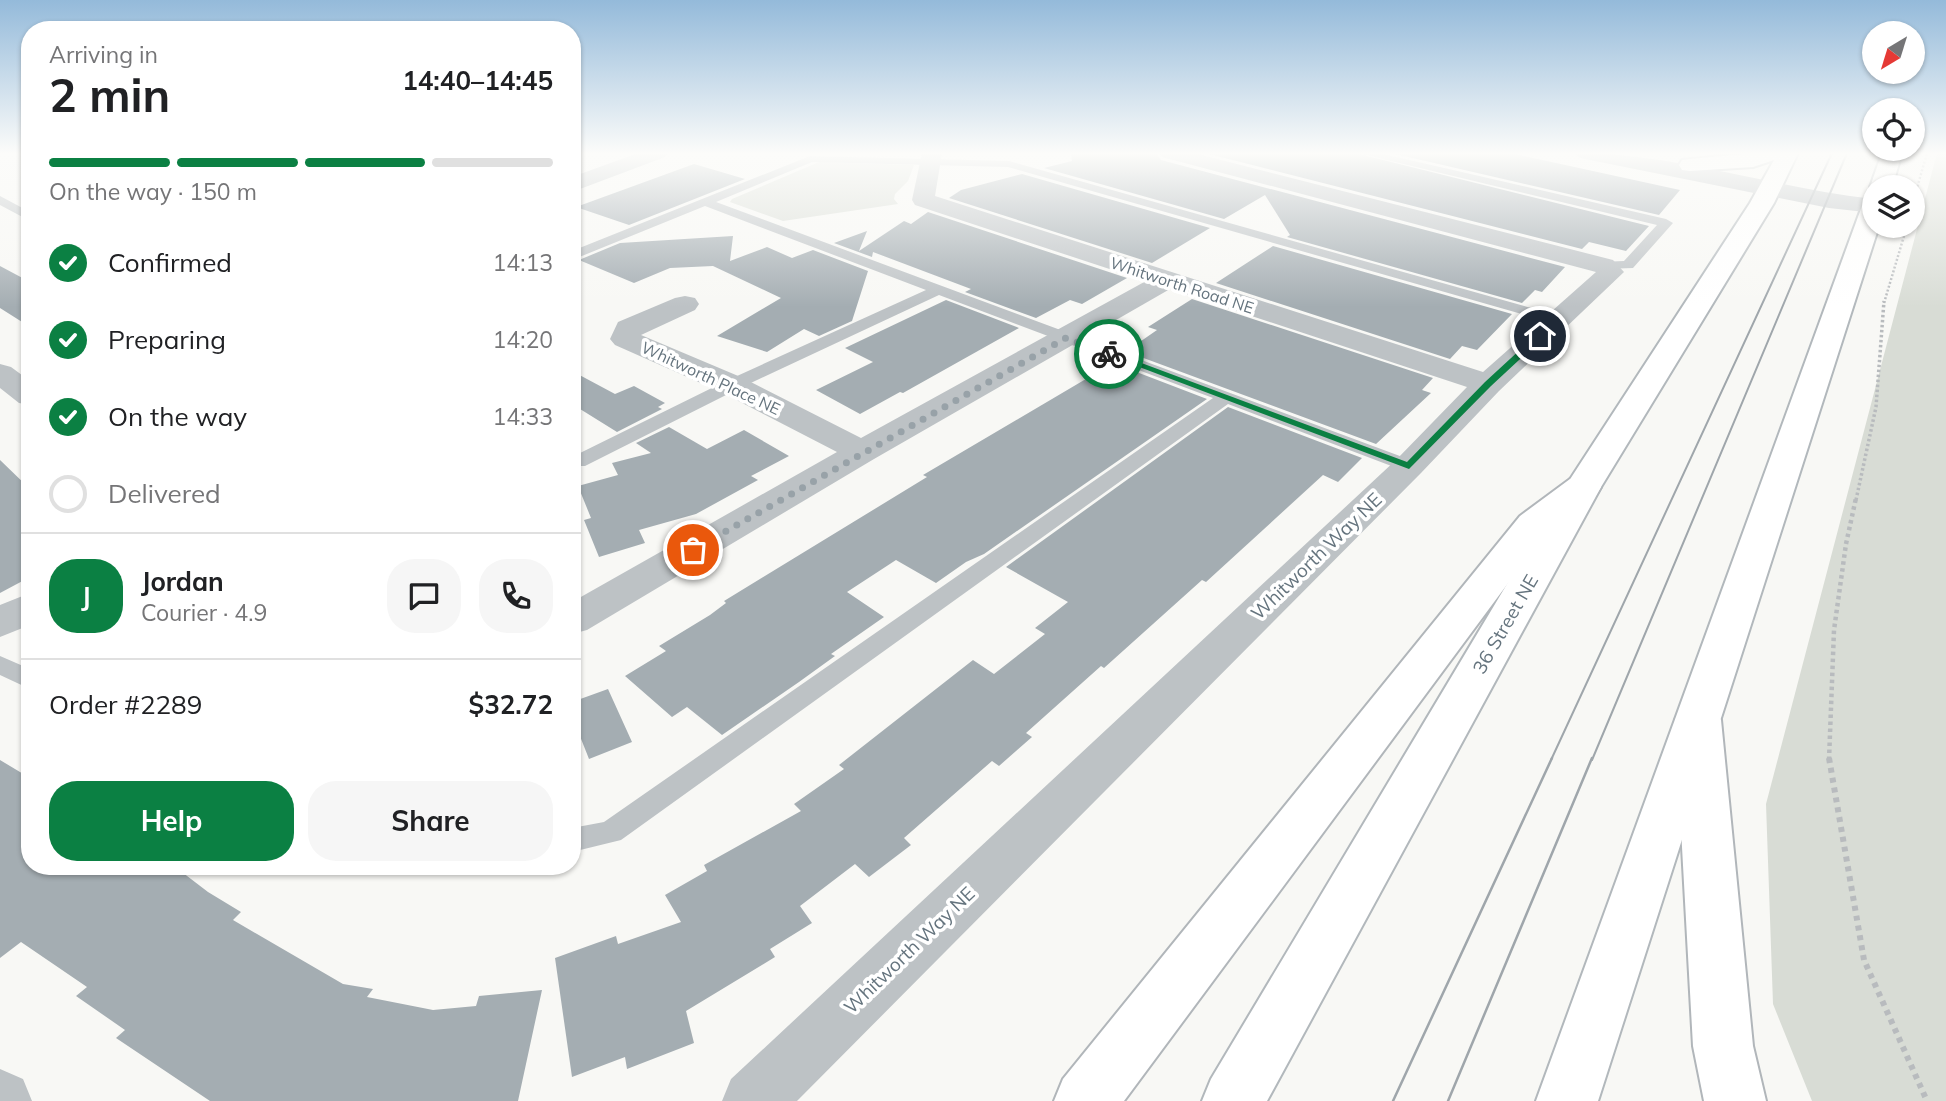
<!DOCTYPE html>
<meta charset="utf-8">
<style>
:root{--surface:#fff;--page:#f6f6f6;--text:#202124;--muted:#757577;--line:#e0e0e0;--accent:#0b8043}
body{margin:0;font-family:Mulish,sans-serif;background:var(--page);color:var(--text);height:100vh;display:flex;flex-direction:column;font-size:26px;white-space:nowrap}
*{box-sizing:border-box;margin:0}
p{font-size:23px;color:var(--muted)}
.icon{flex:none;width:38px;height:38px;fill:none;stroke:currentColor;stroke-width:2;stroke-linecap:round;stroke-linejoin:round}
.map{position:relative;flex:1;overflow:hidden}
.side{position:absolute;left:21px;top:21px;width:560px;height:854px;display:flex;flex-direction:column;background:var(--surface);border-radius:28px;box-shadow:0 2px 5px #0004}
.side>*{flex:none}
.needle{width:46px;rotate:218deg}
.tools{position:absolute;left:1862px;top:21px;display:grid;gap:14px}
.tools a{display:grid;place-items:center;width:63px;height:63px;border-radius:50%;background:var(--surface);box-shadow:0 2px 5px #0004;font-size:35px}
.pin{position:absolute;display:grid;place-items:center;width:60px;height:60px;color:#fff;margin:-30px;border:4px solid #fff;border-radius:50%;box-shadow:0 2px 7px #0007}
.courier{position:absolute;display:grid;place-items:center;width:70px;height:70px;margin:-35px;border:5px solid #0b8043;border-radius:50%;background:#fff;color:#222;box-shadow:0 2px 9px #0007}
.overview em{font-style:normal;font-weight:700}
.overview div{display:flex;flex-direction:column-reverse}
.overview{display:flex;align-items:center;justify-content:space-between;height:119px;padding:0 28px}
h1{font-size:46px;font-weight:700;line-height:52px}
.bar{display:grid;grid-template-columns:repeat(4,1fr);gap:10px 7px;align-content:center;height:84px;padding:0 28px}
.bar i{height:9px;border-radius:5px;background:var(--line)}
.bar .active{background:var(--accent)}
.bar p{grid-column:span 4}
.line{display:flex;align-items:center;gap:18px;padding:0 28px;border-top:2px solid var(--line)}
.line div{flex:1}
.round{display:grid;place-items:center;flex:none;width:74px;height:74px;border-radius:28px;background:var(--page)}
ol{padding:0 28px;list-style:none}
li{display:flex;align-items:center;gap:21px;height:77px}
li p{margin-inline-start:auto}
li .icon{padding:7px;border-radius:50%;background:var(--accent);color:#fff;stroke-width:4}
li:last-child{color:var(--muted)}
li i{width:38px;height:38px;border:4px solid var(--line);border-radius:50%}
.action{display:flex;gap:14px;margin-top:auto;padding:14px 28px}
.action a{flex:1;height:80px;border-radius:28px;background:var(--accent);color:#fff;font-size:28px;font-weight:700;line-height:80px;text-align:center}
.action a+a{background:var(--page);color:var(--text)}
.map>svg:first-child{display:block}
</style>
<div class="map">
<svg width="1946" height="1101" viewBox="0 0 1946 1101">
<rect width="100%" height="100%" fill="#f8f8f5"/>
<path fill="#d8dcd5" d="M 1937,153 L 1946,153 L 1946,1101 L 1812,1101 L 1773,1004 L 1766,804 Z
M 819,162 L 914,165 L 908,181 L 895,194 L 894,199 L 898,204 L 783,221 L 730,202 L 732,199 Z"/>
<path fill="#a4adb2" d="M 1071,153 L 1156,153 L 1161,160 L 1565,267 L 1542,292 L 1535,290 L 1522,303 L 1287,237 L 1290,235 L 1265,195 L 1224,219 L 1044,168 L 1072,161 Z
M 1205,153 L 1355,153 L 1649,226 L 1626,251 L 1589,242 L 1582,249 Z
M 1391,153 L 1510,153 L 1680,190 L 1659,215 Z
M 694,164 L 745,179 L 629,225 L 576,207 Z
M 1022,174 L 1210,228 L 1152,263 L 949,198 L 961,190 Z
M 928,212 L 1127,278 L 1082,304 L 1070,300 L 1036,318 L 965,292 L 971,289 L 873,252 L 872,257 L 834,243 L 867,231 L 859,251 L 904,221 L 911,224 Z
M 733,236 L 730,261 L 767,247 L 792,258 L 813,250 L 868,271 L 852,321 L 819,336 L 804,329 L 767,352 L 717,336 L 781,298 L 713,266 L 670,268 L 634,283 L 579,260 L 620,243 Z
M 1273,246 L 1512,314 L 1477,350 L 1462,346 L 1450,359 L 1216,283 Z
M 0,266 L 30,282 L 30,327 L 0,308 Z
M 1192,299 L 1433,378 L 1422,390 L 1431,393 L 1376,444 L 1130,353 L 1135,350 L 1131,348 L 1157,330 L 1148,327 Z
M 946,300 L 1019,328 L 903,393 L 900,392 L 860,414 L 816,390 L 873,362 L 845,348 Z
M 1113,363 L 1207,399 L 984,554 L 966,562 L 936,583 L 896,560 L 847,592 L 884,617 L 831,654 L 835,656 L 799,682 L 722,735 L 687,707 L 672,717 L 625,676 L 666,651 L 659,646 L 710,615 L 726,603 L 724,601 L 927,477 L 923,475 Z
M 572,371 L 615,394 L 634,386 L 665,403 L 658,407 L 662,409 L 617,432 L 572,404 Z
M 1228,407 L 1362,458 L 1338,482 L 1323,475 L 1206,582 L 1202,580 L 1104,668 L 1101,666 L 1026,733 L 1032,737 L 999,766 L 992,761 L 904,838 L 911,845 L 869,877 L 855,864 L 800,906 L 812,923 L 770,949 L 775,957 L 686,1011 L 694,1043 L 627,1069 L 625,1057 L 572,1077 L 555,958 L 616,936 L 618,944 L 681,922 L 665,895 L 707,871 L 704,865 L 801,811 L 794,804 L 844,769 L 839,765 L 973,660 L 994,674 L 1045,634 L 1035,628 L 1068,602 L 1006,567 Z
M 669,427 L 707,449 L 744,430 L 789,456 L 751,476 L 758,480 L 696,514 L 639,530 L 645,543 L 599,557 L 584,520 L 591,518 L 578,486 L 618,475 L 612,463 L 651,453 L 636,443 Z
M 0,460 L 30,489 L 30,577 L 0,593 Z
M 608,689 L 632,742 L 589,759 L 572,716 L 572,702 Z
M 0,760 L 30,778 L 30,866 L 174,866 L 208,892 L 241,912 L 233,920 L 343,984 L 373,989 L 367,997 L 433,1010 L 476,1006 L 479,996 L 542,990 L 518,1101 L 210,1101 L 116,1038 L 125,1030 L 76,996 L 87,987 L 21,942 L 0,958 Z"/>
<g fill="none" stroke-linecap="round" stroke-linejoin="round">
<defs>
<path id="secondary" d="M 1755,153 L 1798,153 L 1774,203 L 1601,487 L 1267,1101 L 1202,1101 L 1211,1079 L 1565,487 L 1750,203 L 1774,160 L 1753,167 L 1690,171 L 1682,170 L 1679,165 L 1682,160 L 1690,159 Z
M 1882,153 L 1902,153 L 1892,187 L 1874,187 L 1874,192 L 1870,187 Z
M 1874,199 L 1874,226 L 1879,226 L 1598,1101 L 1536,1101 L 1862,206 L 1866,201 Z"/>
<path id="primary" d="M 1583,476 L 1596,479 L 1601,487 L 1596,495 L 1546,532 L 1124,1101 L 1054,1101 L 1063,1079 L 1520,516 L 1570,479 Z
M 1698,703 L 1714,708 L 1721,720 L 1753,1046 L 1766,1101 L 1704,1101 L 1693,1046 L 1675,720 L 1682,708 Z"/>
</defs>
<use href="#secondary" stroke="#b2b8bc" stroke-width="4"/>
<use href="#primary" stroke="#b1b6ba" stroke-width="4"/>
<path stroke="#b8bbbe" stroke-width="2.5" stroke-dasharray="2 2" stroke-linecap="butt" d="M 1913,202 L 1927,153
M 1884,303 L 1907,226"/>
<path stroke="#b8bbbe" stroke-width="3.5" stroke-dasharray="2.5 2.5" stroke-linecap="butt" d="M 1856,500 L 1876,407 L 1884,301"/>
<path stroke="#b8bbbe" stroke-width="4.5" stroke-dasharray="3.5 3.5" stroke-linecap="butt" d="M 1829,760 L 1834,630 L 1846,544 L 1856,498"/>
<path stroke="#b8bbbe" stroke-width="6" stroke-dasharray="5 5" stroke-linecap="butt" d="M 1829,758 L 1864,960 L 1927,1101"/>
<path fill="#bdc2c5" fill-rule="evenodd" d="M 1358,153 L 1379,153 L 1666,219 L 1673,223 L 1633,268 L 1604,269 L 1597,265 L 1599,262 L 1624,261 L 1657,225 Z
M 810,156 L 1009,161 L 1563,317 L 1566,320 L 1558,325 L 1553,323 L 1008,167 L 812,162 L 716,202 L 1416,462 L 1418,466 L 1409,472 L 1402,470 L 1228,404 L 621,840 L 572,852 L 572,828 L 604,822 L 1213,398 L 939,295 L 738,389 L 585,466 L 572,466 L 572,454 L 576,455 L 726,381 L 926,290 L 705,206 L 572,260 L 572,251 Z
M 0,196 L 30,212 L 30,221 L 0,205 Z
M 0,656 L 30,669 L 30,689 L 0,675 Z"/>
<path fill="#bdc2c5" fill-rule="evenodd" d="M 638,153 L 668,153 L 665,157 L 572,192 L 572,177 Z
M 922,153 L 942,153 L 935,196 L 1483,372 L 1596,272 L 1162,157 L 1159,153 L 1194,153 L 1613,260 L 1624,272 L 1499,391 L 1421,473 L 797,1101 L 722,1101 L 731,1079 L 1397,459 L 1467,387 L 1170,289 L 874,459 L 587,630 L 572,634 L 572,602 L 837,452 L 721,392 L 615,345 L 610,339 L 618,322 L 675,298 L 685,296 L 695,298 L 699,304 L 695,310 L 641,335 L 743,378 L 861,438 L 1146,281 L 915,205 L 912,200 Z
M 0,364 L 11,367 L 30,381 L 30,405 L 19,403 L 0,388 Z
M 30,593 L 30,625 L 0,637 L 0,605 Z
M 0,1069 L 23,1079 L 32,1101 L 0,1101 Z"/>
<path fill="#bdc2c5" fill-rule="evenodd" d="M 1575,153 C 1675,153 1774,188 1874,199 L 1874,213 L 1829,208 L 1585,159 L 1578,157 Z"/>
<use href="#secondary" fill="#fff" fill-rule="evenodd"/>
<use href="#primary" fill="#fff" fill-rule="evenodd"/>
<path stroke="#9fa6ab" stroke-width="2" d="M 1551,760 L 1832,153
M 1592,760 L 1847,153"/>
<path stroke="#9fa6ab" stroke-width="2.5" d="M 1393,1101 L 1552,758
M 1448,1101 L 1592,758"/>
</g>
<linearGradient id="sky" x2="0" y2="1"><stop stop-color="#94bada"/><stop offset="0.5" stop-color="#fcfcfa"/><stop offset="1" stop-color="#fcfcfa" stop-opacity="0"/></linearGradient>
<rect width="1946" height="307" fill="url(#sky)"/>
<path fill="#0b8043" d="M 1537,334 L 1545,336 L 1491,386 L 1409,469 L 1105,354 L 1112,352 L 1407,462 L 1485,382 Z"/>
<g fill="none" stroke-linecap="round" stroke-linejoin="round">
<path stroke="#98a2a8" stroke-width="7" stroke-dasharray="0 12.6" d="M 693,550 L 1066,338 L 1109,354"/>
</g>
<g text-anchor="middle" stroke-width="7" stroke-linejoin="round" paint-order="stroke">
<g font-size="16" fill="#65747e" stroke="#fff">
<text transform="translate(1182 285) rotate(18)" y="6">Whitworth Road NE</text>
<text transform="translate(711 378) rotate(25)" y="6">Whitworth Place NE</text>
</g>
<g font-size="19" fill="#65747e" stroke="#fff">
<text transform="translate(1316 556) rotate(-44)" y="7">Whitworth Way NE</text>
<text transform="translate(1505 624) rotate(-60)" y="7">36 Street NE</text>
<text transform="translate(909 950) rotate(-44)" y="7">Whitworth Way NE</text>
</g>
</g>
</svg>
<div class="tools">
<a><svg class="needle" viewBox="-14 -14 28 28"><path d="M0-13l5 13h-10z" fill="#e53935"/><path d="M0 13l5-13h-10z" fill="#757577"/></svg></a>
<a><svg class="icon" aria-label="locate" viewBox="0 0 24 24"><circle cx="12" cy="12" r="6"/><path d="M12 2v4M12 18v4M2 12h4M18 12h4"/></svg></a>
<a><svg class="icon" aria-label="layers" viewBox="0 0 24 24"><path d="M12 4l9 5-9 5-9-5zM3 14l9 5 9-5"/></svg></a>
</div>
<div class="pin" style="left:693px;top:550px;background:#ea580c"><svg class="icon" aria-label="bag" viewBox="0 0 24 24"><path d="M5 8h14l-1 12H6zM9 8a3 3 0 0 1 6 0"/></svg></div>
<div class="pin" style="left:1540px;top:336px;background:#1f2937"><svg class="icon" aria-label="home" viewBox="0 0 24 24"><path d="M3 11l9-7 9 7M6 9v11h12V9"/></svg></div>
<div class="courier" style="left:1109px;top:354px"><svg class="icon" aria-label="bike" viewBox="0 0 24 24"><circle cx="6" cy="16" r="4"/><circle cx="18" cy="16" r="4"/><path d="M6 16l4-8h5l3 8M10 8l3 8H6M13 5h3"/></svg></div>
<section class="side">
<div class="overview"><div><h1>2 min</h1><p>Arriving in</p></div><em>14:40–14:45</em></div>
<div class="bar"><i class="active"></i><i class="active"></i><i class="active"></i><i></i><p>On the way · 150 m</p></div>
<ol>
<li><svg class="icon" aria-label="check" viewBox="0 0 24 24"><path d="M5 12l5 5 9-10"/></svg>Confirmed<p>14:13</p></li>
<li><svg class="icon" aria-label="check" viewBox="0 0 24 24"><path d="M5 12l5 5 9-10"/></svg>Preparing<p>14:20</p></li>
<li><svg class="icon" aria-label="check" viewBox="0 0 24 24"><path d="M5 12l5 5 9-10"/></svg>On the way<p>14:33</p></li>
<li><i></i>Delivered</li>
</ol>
<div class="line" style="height:126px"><b class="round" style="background:var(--accent);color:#fff">J</b><div><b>Jordan</b><p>Courier · 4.9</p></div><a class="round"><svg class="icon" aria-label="chat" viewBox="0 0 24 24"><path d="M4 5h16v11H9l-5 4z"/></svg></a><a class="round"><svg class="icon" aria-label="phone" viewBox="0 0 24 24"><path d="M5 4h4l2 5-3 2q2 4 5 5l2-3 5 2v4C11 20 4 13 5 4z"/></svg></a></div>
<div class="line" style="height:91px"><div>Order #2289</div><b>$32.72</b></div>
<div class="action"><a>Help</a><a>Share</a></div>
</section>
</div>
